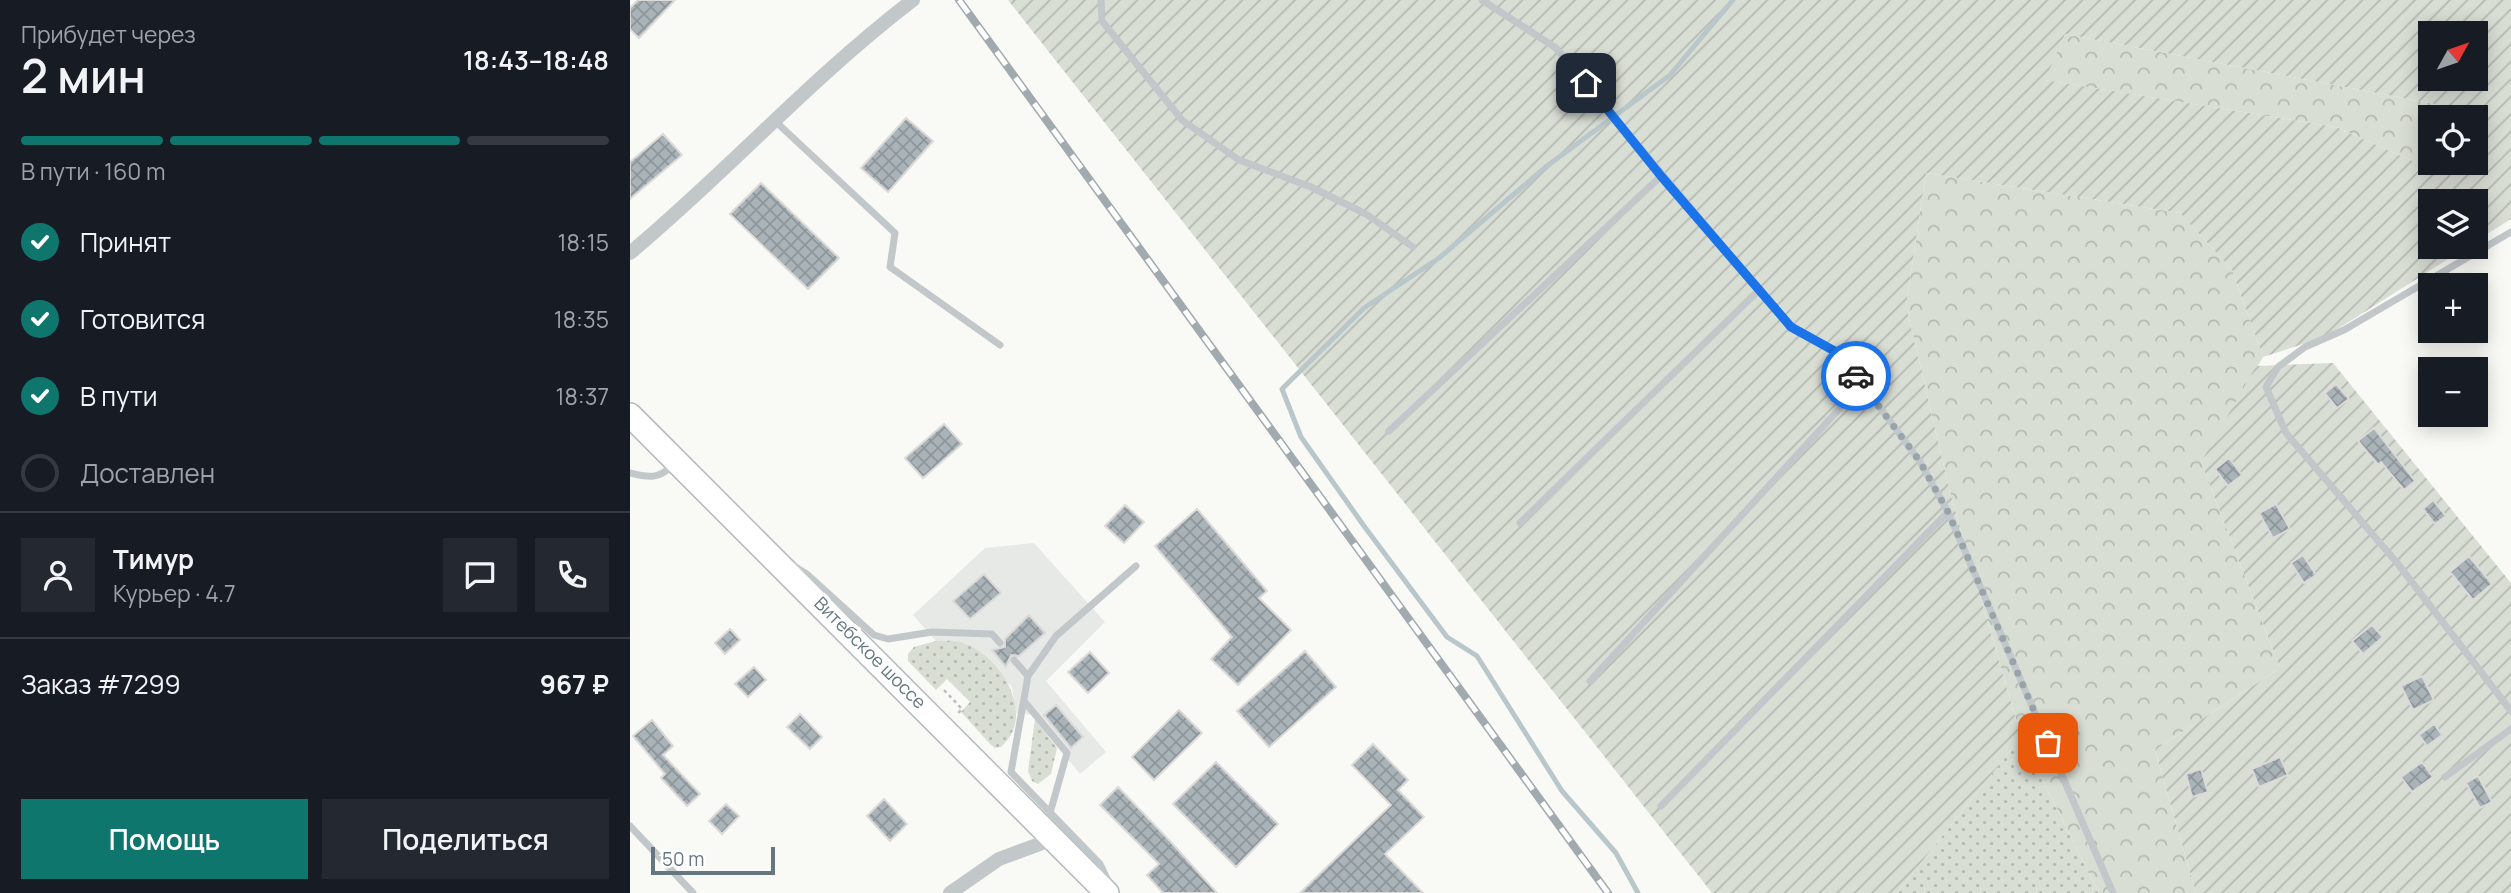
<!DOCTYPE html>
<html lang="ru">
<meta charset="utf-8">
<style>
:root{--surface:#171b24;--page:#242831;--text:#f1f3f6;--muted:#9ea1a6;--line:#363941;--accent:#0f766e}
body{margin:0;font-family:Manrope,sans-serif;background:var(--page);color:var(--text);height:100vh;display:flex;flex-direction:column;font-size:26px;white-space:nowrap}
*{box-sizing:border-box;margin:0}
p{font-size:23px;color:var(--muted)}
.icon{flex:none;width:38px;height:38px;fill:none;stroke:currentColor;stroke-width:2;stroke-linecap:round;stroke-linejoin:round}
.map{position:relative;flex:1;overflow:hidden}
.panel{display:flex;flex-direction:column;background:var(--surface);width:630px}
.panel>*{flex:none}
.needle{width:46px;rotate:50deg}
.tools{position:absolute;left:1788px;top:21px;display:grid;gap:14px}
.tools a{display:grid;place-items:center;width:70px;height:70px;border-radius:0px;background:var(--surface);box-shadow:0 4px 18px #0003;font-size:35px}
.scale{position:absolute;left:21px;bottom:18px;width:124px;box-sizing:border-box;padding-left:7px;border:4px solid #647781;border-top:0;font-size:19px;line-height:24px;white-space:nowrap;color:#647781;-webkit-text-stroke:5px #fff;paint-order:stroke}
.pin{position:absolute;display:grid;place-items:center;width:60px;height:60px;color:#fff;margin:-30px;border-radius:14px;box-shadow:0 4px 10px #0006}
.courier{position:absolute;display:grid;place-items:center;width:70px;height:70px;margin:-35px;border:5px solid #1a73e8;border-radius:50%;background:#fff;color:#222;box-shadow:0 2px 9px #0007}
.summary em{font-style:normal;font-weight:600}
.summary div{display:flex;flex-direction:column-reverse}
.summary{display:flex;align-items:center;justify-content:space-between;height:119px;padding:0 21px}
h1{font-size:46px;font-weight:600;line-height:52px}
.bar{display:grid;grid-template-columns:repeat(4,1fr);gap:10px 7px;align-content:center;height:84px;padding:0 21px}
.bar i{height:9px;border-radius:5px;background:var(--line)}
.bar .active{background:var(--accent)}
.bar p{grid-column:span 4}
.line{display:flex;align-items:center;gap:18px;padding:0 21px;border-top:2px solid var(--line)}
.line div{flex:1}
.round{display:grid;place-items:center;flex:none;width:74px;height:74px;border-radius:0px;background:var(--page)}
ol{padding:0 21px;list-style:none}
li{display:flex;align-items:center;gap:21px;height:77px}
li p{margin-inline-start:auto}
li .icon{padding:7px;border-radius:50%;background:var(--accent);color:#fff;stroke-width:4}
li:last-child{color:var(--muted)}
li i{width:38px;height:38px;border:4px solid var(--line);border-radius:50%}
.action{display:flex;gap:14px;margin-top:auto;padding:14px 21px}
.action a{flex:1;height:80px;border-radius:0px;background:var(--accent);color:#fff;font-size:28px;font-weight:600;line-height:80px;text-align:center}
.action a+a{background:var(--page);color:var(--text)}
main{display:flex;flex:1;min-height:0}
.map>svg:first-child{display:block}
</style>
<main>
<section class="panel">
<div class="summary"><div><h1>2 мин</h1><p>Прибудет через</p></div><em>18:43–18:48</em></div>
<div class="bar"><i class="active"></i><i class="active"></i><i class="active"></i><i></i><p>В пути · 160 m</p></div>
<ol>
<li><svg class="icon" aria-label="check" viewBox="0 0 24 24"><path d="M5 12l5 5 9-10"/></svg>Принят<p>18:15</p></li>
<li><svg class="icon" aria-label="check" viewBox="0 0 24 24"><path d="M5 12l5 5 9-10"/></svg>Готовится<p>18:35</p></li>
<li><svg class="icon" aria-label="check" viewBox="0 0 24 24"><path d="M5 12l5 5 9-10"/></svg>В пути<p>18:37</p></li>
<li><i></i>Доставлен</li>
</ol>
<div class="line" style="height:126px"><a class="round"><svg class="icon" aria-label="person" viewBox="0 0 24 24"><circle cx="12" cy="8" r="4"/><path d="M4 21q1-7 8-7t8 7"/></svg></a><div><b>Тимур</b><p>Курьер · 4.7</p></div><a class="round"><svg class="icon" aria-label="chat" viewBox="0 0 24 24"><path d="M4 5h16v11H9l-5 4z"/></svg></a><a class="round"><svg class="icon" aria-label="phone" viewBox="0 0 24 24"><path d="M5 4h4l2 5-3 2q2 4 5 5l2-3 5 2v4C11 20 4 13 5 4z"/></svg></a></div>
<div class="line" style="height:91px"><div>Заказ #7299</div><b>967 ₽</b></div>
<div class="action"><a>Помощь</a><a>Поделиться</a></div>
</section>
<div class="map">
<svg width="1881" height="893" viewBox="0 0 1881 893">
<defs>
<pattern id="grass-dots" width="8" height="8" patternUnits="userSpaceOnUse" patternTransform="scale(1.75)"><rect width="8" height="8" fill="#d9ded5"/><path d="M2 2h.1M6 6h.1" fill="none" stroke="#b4b9b2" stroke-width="1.8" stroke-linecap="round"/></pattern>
<pattern id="forest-crowns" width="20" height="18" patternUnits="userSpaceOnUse" patternTransform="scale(1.75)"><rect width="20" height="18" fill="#d9ded5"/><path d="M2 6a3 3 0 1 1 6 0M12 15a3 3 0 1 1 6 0" fill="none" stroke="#b4b9b2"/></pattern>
<pattern id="garden-furrows" width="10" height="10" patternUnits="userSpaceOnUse" patternTransform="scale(1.75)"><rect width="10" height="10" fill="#d9ded5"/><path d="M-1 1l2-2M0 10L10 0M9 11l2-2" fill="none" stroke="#b4b9b2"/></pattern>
<pattern id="building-cross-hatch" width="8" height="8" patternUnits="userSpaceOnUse" patternTransform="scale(1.75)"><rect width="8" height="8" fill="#a9b3b8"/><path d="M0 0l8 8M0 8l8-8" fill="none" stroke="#8d969b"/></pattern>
</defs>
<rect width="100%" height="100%" fill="#f9f9f6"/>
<path fill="#e7e9e7" d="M 404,543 L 475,622 L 416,681 L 476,752 L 450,774 L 403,715 L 386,713 L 382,687 L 333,643 L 306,641 L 283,615 L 355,548 Z"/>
<path fill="url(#grass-dots)" d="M 306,641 C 314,641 325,640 333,643 C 370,655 408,715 371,747 L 365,748 L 360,744 L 331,712 L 340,702 L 317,679 L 306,690 L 278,661 L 278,654 L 284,647 Z
M 405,719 L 427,748 L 421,774 L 408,784 L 402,781 L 398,771 Z
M 1391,737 L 1469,893 L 1267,893 Z"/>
<path fill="url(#forest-crowns)" d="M 1435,34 L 1815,106 L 1820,117 L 1801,117 L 1801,163 L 1839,163 L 1843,173 L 1789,164 L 1706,127 L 1414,80 Z
M 1296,173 L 1550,213 L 1602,270 L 1633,357 L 1571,462 L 1650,668 L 1525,750 L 1566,893 L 1469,893 L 1391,737 L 1321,496 L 1276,306 Z"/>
<path fill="url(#garden-furrows)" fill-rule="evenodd" d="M 378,0 L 1881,0 L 1881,219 L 1846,241 L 1846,201 L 1801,201 L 1801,247 L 1837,247 L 1695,337 L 1633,357 L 1602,270 L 1550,213 L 1296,173 L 1276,306 L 1321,496 L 1391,737 L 1267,893 L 1082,893 ZM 1801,33 L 1846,33 L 1846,79 L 1801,79 ZM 1435,34 L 1815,106 L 1820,117 L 1846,117 L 1846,163 L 1839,163 L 1842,173 L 1789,164 L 1706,127 L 1415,80 Z
M 1703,363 L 1881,583 L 1881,893 L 1566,893 L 1525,750 L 1650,668 L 1571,462 L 1626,366 Z"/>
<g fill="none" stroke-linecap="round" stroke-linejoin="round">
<path stroke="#b9c7ca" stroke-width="5" d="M 1008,893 L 986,853 L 932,791 L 847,656 L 817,637 L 734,526 L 671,437 L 652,389 L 734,308 L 809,258 L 917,166 L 1040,75 L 1103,0"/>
</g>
<path fill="url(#building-cross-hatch)" stroke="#dbdad9" stroke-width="2" d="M 8,0 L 45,0 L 9,38 L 0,29 L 0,8 Z
M 276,118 L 303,141 L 258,192 L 231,168 Z
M 33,134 L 52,155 L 0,199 L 0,162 Z
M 131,183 L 209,258 L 178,289 L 100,214 Z
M 1706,384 L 1719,399 L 1707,408 L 1695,393 Z
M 314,424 L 332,444 L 293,478 L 275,458 Z
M 1744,428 L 1785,481 L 1774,490 L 1751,462 L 1748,465 L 1728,441 Z
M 1599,458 L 1612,475 L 1598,486 L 1585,469 Z
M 1803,500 L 1816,516 L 1805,524 L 1793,509 Z
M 1646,504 L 1660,529 L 1643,538 L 1629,513 Z
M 495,505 L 514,522 L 494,543 L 475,526 Z
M 567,509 L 637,591 L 629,598 L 661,630 L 608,685 L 581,659 L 602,637 L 525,546 Z
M 1673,555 L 1686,575 L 1674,583 L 1661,563 Z
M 1839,556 L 1862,584 L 1843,600 L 1820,572 Z
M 354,574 L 371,593 L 340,619 L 323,601 Z
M 399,615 L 415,633 L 389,656 L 381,655 L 376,667 L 362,650 L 375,647 L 375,639 Z
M 1742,625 L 1753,637 L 1733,654 L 1722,641 Z
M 100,629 L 110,640 L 95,654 L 85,643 Z
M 675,651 L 706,687 L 639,747 L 607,711 Z
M 460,652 L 479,673 L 458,693 L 438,672 Z
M 124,667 L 136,680 L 118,697 L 105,684 Z
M 1792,676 L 1804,700 L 1783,710 L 1771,686 Z
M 426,705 L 453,737 L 441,748 L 414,715 Z
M 549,710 L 572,733 L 524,780 L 502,757 Z
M 170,714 L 192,737 L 180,749 L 157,727 Z
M 22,720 L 43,746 L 33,755 L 70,794 L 57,806 L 31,778 L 35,774 L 3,736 Z
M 1804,724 L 1812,735 L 1797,746 L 1789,735 Z
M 743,744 L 778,780 L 768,790 L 794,817 L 755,854 L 793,893 L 670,893 L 761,805 L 722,765 Z
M 1650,757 L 1658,775 L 1629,787 L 1622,769 Z
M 586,762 L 648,824 L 606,867 L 543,804 Z
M 1792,762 L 1803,777 L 1782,792 L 1771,777 Z
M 1571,769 L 1578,792 L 1562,797 L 1556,774 Z
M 1848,776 L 1862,802 L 1850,808 L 1836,783 Z
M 488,787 L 539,840 L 587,893 L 533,893 L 517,875 L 529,864 L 470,805 Z
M 254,799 L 277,824 L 260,841 L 237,816 Z
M 96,804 L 109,816 L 92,834 L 79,821 Z"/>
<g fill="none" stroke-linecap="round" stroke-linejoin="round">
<defs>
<path id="primary" d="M 0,415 L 477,893"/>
</defs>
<use href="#primary" stroke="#b4babd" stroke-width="26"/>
<path stroke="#babec1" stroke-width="2.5" stroke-dasharray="3.5 3.5" stroke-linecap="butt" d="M 314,690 L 332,709 L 326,715"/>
<path stroke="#c2c7ca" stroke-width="7" d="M 471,0 L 472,21 L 552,120 L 609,160 L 681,187 L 736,214 L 783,247
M 852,0 L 926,48 L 1161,327 L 1210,354 L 1289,460 L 1318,512 L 1483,893
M 145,121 L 265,233 L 260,267 L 370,345
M 1881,232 L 1714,330 L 1675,347 L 1648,367 L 1636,387 L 1656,433 L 1768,564 L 1881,711
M 759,431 L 1031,176
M 0,473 C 19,478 29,479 43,465
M 890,523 L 1128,291
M 164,566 L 178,575 L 244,635 L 258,639 L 302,632 L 362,634 L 370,643
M 384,660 L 398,676 L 381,772 L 470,864 L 479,883
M 398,676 L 426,636 L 506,566
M 960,681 L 1232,384
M 394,701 L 437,753 L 420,813
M 1815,777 L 1881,729
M 1031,806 L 1318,512
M 0,826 L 63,893"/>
<path stroke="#c2c7ca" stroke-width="14" d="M 0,253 C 97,172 182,77 283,0
M 320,893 L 369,859 L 423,839"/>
<use href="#primary" stroke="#fff" stroke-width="23"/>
<defs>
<path id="rail" d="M 329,0 L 978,893"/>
</defs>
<use href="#rail" stroke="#a1aaae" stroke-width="8"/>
<use href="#rail" stroke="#fff" stroke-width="5" stroke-dasharray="16" stroke-linecap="butt"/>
</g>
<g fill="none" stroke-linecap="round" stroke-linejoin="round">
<path stroke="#98a4aa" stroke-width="7" stroke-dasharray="0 12.6" d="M 1226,376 L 1289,460 L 1318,512 L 1418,743"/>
<path stroke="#1a73e8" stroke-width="9" d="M 956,83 L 1031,176 L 1161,327 L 1210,354 L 1226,376"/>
</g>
<g text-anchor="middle" stroke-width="7" stroke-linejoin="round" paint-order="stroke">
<g font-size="18" fill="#647781" stroke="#fff">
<text transform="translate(240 653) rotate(45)" y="6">Витебское шоссе</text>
</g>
</g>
</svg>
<div class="tools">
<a><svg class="needle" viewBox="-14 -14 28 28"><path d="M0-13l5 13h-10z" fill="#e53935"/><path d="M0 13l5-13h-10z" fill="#9ea1a6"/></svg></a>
<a><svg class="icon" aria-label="locate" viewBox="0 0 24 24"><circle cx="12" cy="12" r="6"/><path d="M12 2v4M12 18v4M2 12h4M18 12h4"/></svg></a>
<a><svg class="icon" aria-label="layers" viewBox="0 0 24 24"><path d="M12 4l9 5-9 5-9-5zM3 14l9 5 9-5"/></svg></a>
<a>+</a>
<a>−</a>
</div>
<div class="scale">50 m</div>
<div class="pin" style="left:1418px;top:743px;background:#ea580c"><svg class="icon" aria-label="bag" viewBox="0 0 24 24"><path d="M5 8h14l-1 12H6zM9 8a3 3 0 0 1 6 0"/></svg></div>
<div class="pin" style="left:956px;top:83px;background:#1f2937"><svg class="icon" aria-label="home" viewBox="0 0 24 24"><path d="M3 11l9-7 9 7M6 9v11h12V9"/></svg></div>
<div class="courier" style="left:1226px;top:376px"><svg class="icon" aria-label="car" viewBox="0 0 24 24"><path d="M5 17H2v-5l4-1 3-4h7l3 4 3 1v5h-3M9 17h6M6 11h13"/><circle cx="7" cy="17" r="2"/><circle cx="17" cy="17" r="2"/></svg></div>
</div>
</main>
